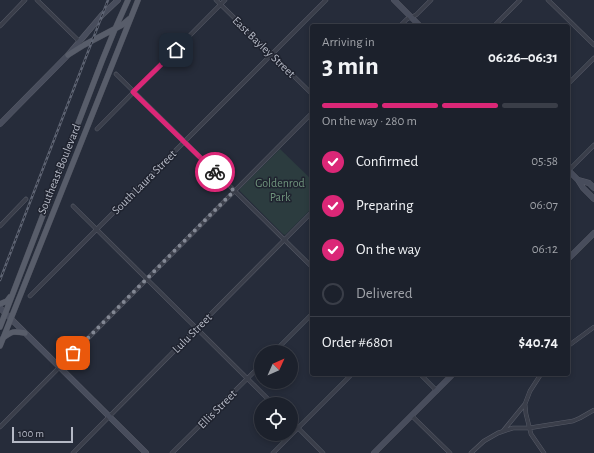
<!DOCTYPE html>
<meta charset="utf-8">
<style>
:root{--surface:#1c212c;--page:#252934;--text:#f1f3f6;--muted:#a0a3a9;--line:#3a3e48;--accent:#db2777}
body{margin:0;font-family:"Alegreya Sans",sans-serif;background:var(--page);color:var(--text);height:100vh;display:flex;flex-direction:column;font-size:15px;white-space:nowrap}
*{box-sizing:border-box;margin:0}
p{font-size:13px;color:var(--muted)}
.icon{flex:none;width:22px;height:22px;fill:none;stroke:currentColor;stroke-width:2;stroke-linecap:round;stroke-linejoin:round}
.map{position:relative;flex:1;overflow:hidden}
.side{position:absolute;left:310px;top:24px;width:260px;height:352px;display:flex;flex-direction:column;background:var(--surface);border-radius:4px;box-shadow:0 2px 6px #0003,0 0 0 1px var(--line)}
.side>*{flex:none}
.needle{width:26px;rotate:45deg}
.tools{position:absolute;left:254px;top:345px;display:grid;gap:8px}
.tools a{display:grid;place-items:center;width:44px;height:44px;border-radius:50%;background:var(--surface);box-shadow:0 2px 6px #0003,0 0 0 1px var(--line);font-size:20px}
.scale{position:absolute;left:12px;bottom:10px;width:61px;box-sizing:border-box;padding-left:4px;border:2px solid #b5b9c5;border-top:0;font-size:11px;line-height:14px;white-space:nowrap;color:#b5b9c5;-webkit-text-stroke:3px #1f232f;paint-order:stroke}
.pin{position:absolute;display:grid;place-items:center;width:34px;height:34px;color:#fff;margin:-17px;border-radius:8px;box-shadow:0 2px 6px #0006}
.courier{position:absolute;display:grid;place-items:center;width:40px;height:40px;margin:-20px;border:3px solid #db2777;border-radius:50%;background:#fff;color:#222;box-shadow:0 1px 5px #0007}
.head em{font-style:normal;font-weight:700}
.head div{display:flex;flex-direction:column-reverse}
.head{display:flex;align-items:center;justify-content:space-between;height:68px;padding:0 12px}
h1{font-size:26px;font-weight:700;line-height:30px}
.bar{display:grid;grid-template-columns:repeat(4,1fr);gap:6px 4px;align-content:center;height:48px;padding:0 12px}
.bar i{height:5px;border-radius:3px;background:var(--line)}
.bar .on{background:var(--accent)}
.bar p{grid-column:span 4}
.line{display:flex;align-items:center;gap:10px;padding:0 12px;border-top:1px solid var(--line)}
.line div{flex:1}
ol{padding:0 12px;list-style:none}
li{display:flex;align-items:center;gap:12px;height:44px}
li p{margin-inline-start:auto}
li .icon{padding:4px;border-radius:50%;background:var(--accent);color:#fff;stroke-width:4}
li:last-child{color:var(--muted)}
li i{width:22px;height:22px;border:2px solid var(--line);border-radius:50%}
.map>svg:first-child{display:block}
</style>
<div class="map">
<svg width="594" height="453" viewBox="0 0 594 453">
<rect width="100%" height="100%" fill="#262c3a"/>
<path fill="#2c3c3f" d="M 280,149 L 312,180 L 312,208 L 285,235 L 283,234 L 240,191 L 240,189 Z"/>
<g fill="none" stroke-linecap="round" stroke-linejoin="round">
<defs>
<path id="street" d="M 37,0 L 81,43
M 216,0 L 312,94
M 548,0 L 594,45
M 0,26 L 25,0
M 400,26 L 407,19 L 416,15 L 431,0
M 494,26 L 520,0
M 116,74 L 312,267
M 568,84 L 594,58
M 97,129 L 225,0
M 569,170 L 594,145
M 73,206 L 273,404
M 0,226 L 26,199
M 30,296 L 326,0
M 568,346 L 594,327
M 274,352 L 312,314
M 420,374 L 437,391
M 541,374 L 530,391 L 525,404 L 526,414 L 531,434 L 544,453
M 412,416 L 450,453
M 291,421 L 323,453
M 0,427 L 312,113
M 503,431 L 525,404
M 73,453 L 312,212
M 172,453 L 261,365
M 273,453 L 352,374
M 471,453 L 484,441 L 498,433 L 513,428 L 529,428 L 573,421 L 580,418 L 594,410"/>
<path id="secondary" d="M 394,0 L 420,26
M 0,124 L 68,55 L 102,15 L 118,0
M 568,170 L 578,180 L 583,188 L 594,199
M 578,180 L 589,183 L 594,188
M 568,259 L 594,233
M 0,308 L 146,453
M 374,453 L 453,374"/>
<path id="primary" d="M 68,55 L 84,45 L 122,25 L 129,19
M 0,304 L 7,301 L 10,297
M 0,327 L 102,61 L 115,29 L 128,0
M 3,338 C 12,331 14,331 25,333
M 0,346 L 138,0"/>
</defs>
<use href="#street" stroke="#585c68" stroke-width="4.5"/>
<use href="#secondary" stroke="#585c68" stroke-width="6"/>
<use href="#primary" stroke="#434753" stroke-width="6"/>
<use href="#street" stroke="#3a3e4a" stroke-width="3.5"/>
<use href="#secondary" stroke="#484d5c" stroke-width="5"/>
<use href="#primary" stroke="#585d6a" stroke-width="5.5"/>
<defs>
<path id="rail" d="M 0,280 L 108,0"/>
</defs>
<use href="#rail" stroke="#5e6473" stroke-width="2.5"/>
<use href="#rail" stroke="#1f232f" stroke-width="1" stroke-dasharray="3" stroke-linecap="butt"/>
</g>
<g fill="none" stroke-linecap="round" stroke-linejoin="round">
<path stroke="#838894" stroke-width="4" stroke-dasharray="0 7.2" d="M 73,353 L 234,191 L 215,172"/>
<path stroke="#db2777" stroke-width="5" d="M 176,50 L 133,92 L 215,172"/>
</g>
<g text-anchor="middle" stroke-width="3" stroke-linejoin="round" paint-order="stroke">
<g font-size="12" fill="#b5b9c5" stroke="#1f232f">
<text transform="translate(264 47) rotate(44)" y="4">East Bayley Street</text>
<text transform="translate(59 169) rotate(-68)" y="4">Southeast Boulevard</text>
<text transform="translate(144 182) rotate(-45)" y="4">South Laura Street</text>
<text transform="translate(192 333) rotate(-45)" y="4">Lulu Street</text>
<text transform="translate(217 409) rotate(-45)" y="4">Ellis Street</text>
</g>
<g font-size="12" fill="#6f937c" stroke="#1f232f">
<text x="280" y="187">Goldenrod<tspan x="280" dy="14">Park</tspan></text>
</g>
</g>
</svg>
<div class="tools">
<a><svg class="needle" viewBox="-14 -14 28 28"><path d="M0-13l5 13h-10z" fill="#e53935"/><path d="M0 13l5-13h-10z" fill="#a0a3a9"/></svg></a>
<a><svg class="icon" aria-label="locate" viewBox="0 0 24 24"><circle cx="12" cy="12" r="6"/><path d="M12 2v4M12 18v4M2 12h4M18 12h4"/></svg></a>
</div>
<div class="scale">100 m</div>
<div class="pin" style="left:73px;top:353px;background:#ea580c"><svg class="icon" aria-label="bag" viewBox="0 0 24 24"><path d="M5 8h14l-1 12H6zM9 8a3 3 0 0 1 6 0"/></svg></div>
<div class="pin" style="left:176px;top:50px;background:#1f2937"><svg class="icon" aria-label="home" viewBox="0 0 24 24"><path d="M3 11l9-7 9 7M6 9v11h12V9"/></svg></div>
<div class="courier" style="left:215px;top:172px"><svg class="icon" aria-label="bike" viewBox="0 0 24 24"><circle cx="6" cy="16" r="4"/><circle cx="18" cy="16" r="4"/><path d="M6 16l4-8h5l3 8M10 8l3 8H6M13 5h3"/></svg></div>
<section class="side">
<div class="head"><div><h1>3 min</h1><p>Arriving in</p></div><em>06:26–06:31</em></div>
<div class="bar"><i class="on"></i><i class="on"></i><i class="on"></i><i></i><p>On the way · 280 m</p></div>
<ol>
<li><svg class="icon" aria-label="check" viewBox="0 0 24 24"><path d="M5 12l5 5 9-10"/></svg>Confirmed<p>05:58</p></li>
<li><svg class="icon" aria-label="check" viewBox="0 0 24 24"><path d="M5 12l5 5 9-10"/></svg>Preparing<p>06:07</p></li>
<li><svg class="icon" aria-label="check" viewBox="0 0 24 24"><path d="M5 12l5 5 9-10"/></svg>On the way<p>06:12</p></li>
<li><i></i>Delivered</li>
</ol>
<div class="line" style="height:52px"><div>Order #6801</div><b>$40.74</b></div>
</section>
</div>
